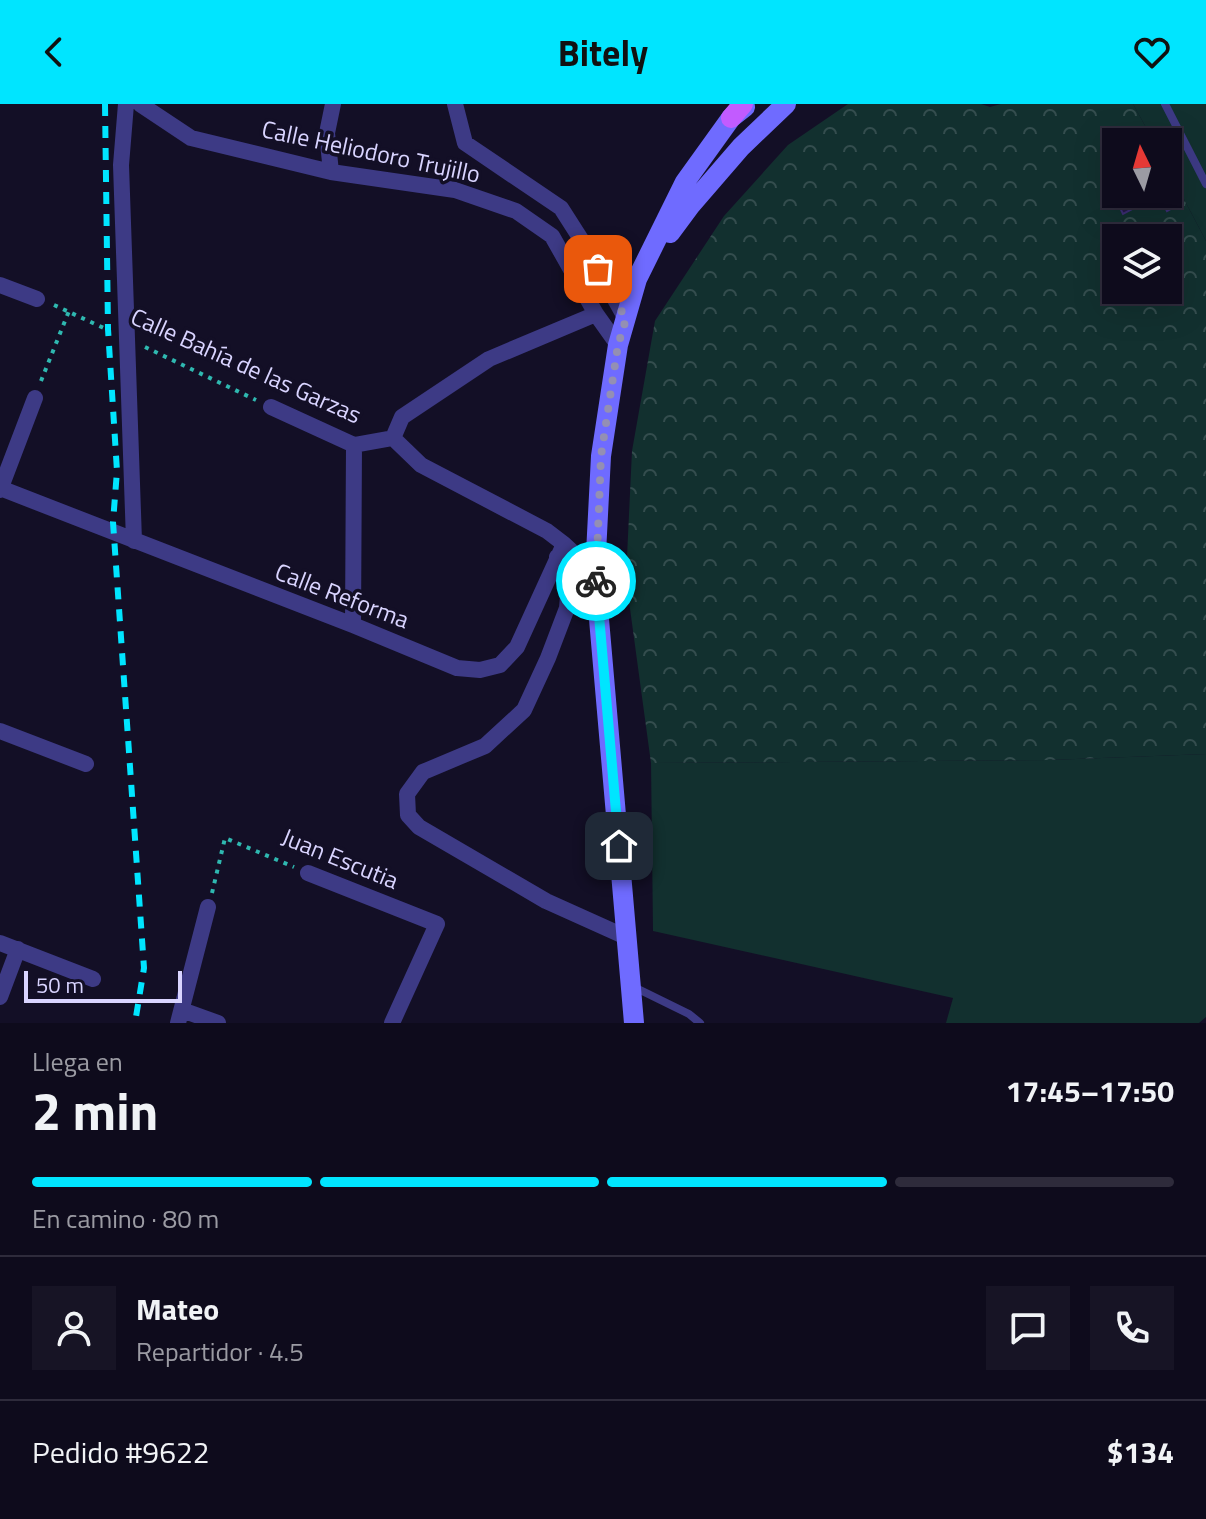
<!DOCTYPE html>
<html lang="es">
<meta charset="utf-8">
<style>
:root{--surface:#0e0b1c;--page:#171425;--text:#f1f3f6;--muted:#9b9ba3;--line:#2e2b3b;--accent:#00e5ff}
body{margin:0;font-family:"Titillium Web",sans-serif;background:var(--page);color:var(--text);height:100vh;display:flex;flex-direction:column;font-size:30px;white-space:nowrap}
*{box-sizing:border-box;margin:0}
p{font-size:26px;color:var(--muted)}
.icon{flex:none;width:44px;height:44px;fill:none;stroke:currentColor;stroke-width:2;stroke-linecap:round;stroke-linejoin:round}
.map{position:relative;height:919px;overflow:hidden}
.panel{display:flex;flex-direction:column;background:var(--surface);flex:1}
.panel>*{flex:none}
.needle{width:52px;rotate:355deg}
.tools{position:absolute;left:1102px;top:24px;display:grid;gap:16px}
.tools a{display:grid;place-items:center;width:80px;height:80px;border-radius:0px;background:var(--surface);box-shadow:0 8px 32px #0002,0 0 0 2px var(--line);font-size:40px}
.scale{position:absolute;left:24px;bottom:20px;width:158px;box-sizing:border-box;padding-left:8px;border:4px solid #d9d4ff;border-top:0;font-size:22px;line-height:28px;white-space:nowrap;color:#d9d4ff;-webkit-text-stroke:6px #130f26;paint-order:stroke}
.pin{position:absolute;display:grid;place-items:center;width:68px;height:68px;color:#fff;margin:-34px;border-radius:16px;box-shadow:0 4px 12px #0006}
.courier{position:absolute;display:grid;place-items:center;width:80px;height:80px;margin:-40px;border:6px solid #00e5ff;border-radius:50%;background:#fff;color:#222;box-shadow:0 2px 10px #0007}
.head em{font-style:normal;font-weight:700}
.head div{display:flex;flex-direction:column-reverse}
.head{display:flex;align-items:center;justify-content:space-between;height:136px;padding:0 32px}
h1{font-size:52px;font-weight:700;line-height:60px}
.bar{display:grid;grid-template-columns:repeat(4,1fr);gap:12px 8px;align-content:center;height:96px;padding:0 32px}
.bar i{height:10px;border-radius:6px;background:var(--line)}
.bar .selected{background:var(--accent)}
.bar p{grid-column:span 4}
.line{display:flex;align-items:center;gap:20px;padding:0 32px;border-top:2px solid var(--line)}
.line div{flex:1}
.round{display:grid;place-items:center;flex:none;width:84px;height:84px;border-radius:0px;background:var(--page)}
header{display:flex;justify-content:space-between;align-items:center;height:104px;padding:0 32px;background:var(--accent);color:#111;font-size:36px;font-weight:700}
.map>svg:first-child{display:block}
</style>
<header><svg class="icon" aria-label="back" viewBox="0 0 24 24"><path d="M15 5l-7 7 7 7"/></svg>Bitely<svg class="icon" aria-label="heart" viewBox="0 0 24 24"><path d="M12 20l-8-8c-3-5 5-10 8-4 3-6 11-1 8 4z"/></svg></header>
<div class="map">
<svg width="1206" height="919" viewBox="0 0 1206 919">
<defs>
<pattern id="forest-crowns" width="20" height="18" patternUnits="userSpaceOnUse" patternTransform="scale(2)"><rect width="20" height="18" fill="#12302f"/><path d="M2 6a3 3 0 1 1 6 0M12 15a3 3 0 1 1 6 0" fill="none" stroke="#344d4e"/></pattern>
</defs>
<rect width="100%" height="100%" fill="#130f26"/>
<path fill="#12302f" d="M 1133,0 L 1206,0 L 1206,137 L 1168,65 L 1168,38 L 1154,38 Z
M 1206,650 L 1206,913 L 1199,919 L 946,919 L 953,894 L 653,827 L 651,659 L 1049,656 Z"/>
<path fill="url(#forest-crowns)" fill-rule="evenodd" d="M 848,0 L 981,0 L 990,3 L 1001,0 L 1133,0 L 1154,38 L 1116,38 L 1116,90 L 1168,90 L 1168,65 L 1206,137 L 1206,650 L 1049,656 L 651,659 L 626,475 L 632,347 L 655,217 L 724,112 L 788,41 ZM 1116,134 L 1168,134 L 1168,186 L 1116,186 Z"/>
<path fill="#241b47" stroke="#3b2d73" stroke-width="2" d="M 1116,79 L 1116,90 L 1151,90 L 1153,94 L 1123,110 L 1110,83 Z
M 1171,85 L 1179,100 L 1167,107 L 1159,91 L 1168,90 L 1168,86 Z"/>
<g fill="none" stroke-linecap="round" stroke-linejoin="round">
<path stroke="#2fb8b0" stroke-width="4" stroke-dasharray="4 6" stroke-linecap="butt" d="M 54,201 L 108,226
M 145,243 L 256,296
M 41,277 L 69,207
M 212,789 L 225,734 L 294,763"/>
<path stroke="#3d3a85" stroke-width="8" d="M 1165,0 L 1206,80
M 634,883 L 689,910 L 700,919"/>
<path stroke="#3d3a85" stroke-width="16" d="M 126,0 L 121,61 L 134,437
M 140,0 L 191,34 L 331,68 L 455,86 L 516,107 L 552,132 L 596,210
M 455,0 L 465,39 L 561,104 L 584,140 L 626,215
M 331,68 L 327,29 L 333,0
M 0,181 L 37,195
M 271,303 L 354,341 L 393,334
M 393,334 L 402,313 L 489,255 L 596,210 L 618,241
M 393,334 L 421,361 L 547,427 L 564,440
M 0,384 L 353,521 L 457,564 L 480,566 L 500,561 L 517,543 L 564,440 L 595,469
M 0,386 L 35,294
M 557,453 L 569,478 L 567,504 L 548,554 L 524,606 L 485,642 L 423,668 L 407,690 L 408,711 L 419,723 L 546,797 L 626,833
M 353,521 L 354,341
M 0,627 L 86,660
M 308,769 L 437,820 L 392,919
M 0,839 L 93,875
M 0,893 L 18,845
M 182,906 L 218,919
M 178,919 L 208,803"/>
<path stroke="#6f6bff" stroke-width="20" d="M 670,129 L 690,102 L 741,43 L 786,0
M 634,919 L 595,469 L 601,352 L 618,241 L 637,175 L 685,78 L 731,14 L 745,3"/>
<path stroke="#c25bff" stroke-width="20" d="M 731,14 L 743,0"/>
<path stroke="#00e5ff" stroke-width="6" stroke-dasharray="12 10" stroke-linecap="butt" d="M 105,0 L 108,225 L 117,367 L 113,418 L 144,864 L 135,919"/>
</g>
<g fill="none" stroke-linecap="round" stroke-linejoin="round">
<path stroke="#948fb3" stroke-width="8" stroke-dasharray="0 14.4" d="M 596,477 L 601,352 L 618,241 L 626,215 L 598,165"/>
<path stroke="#00e5ff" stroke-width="10" d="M 596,477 L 619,742"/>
</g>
<g text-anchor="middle" stroke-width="7" stroke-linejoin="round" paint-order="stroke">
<g font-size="24" fill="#d9d4ff" stroke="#130f26">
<text transform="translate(371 48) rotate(12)" y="8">Calle Heliodoro Trujillo</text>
<text transform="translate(246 262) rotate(24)" y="8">Calle Bahía de las Garzas</text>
<text transform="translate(342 492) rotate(21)" y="8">Calle Reforma</text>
<text transform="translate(340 755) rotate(22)" y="8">Juan Escutia</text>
</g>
</g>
</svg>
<div class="tools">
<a><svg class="needle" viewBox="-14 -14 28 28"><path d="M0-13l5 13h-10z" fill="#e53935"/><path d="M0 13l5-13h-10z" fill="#9b9ba3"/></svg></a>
<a><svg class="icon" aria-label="layers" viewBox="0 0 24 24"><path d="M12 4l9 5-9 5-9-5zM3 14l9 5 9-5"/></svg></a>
</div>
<div class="scale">50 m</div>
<div class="pin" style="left:598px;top:165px;background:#ea580c"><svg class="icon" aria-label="bag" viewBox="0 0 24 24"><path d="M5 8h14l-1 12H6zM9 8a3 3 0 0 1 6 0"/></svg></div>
<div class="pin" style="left:619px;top:742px;background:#1f2937"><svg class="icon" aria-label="home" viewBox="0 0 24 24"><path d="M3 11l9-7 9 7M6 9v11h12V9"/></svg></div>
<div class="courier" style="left:596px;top:477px"><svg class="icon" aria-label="bike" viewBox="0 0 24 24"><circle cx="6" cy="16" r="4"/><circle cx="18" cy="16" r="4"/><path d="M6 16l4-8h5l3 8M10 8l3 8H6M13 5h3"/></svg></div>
</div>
<section class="panel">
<div class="head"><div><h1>2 min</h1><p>Llega en</p></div><em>17:45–17:50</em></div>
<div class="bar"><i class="selected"></i><i class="selected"></i><i class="selected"></i><i></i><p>En camino · 80 m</p></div>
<div class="line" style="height:144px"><a class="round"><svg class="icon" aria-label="person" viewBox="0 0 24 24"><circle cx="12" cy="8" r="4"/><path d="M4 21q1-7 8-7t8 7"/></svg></a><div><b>Mateo</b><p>Repartidor · 4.5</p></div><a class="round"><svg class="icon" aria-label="chat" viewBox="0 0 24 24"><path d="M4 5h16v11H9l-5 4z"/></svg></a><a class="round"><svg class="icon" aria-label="phone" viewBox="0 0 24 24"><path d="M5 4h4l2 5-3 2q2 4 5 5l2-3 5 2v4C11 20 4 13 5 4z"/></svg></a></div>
<div class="line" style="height:104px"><div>Pedido #9622</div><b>$134</b></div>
</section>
